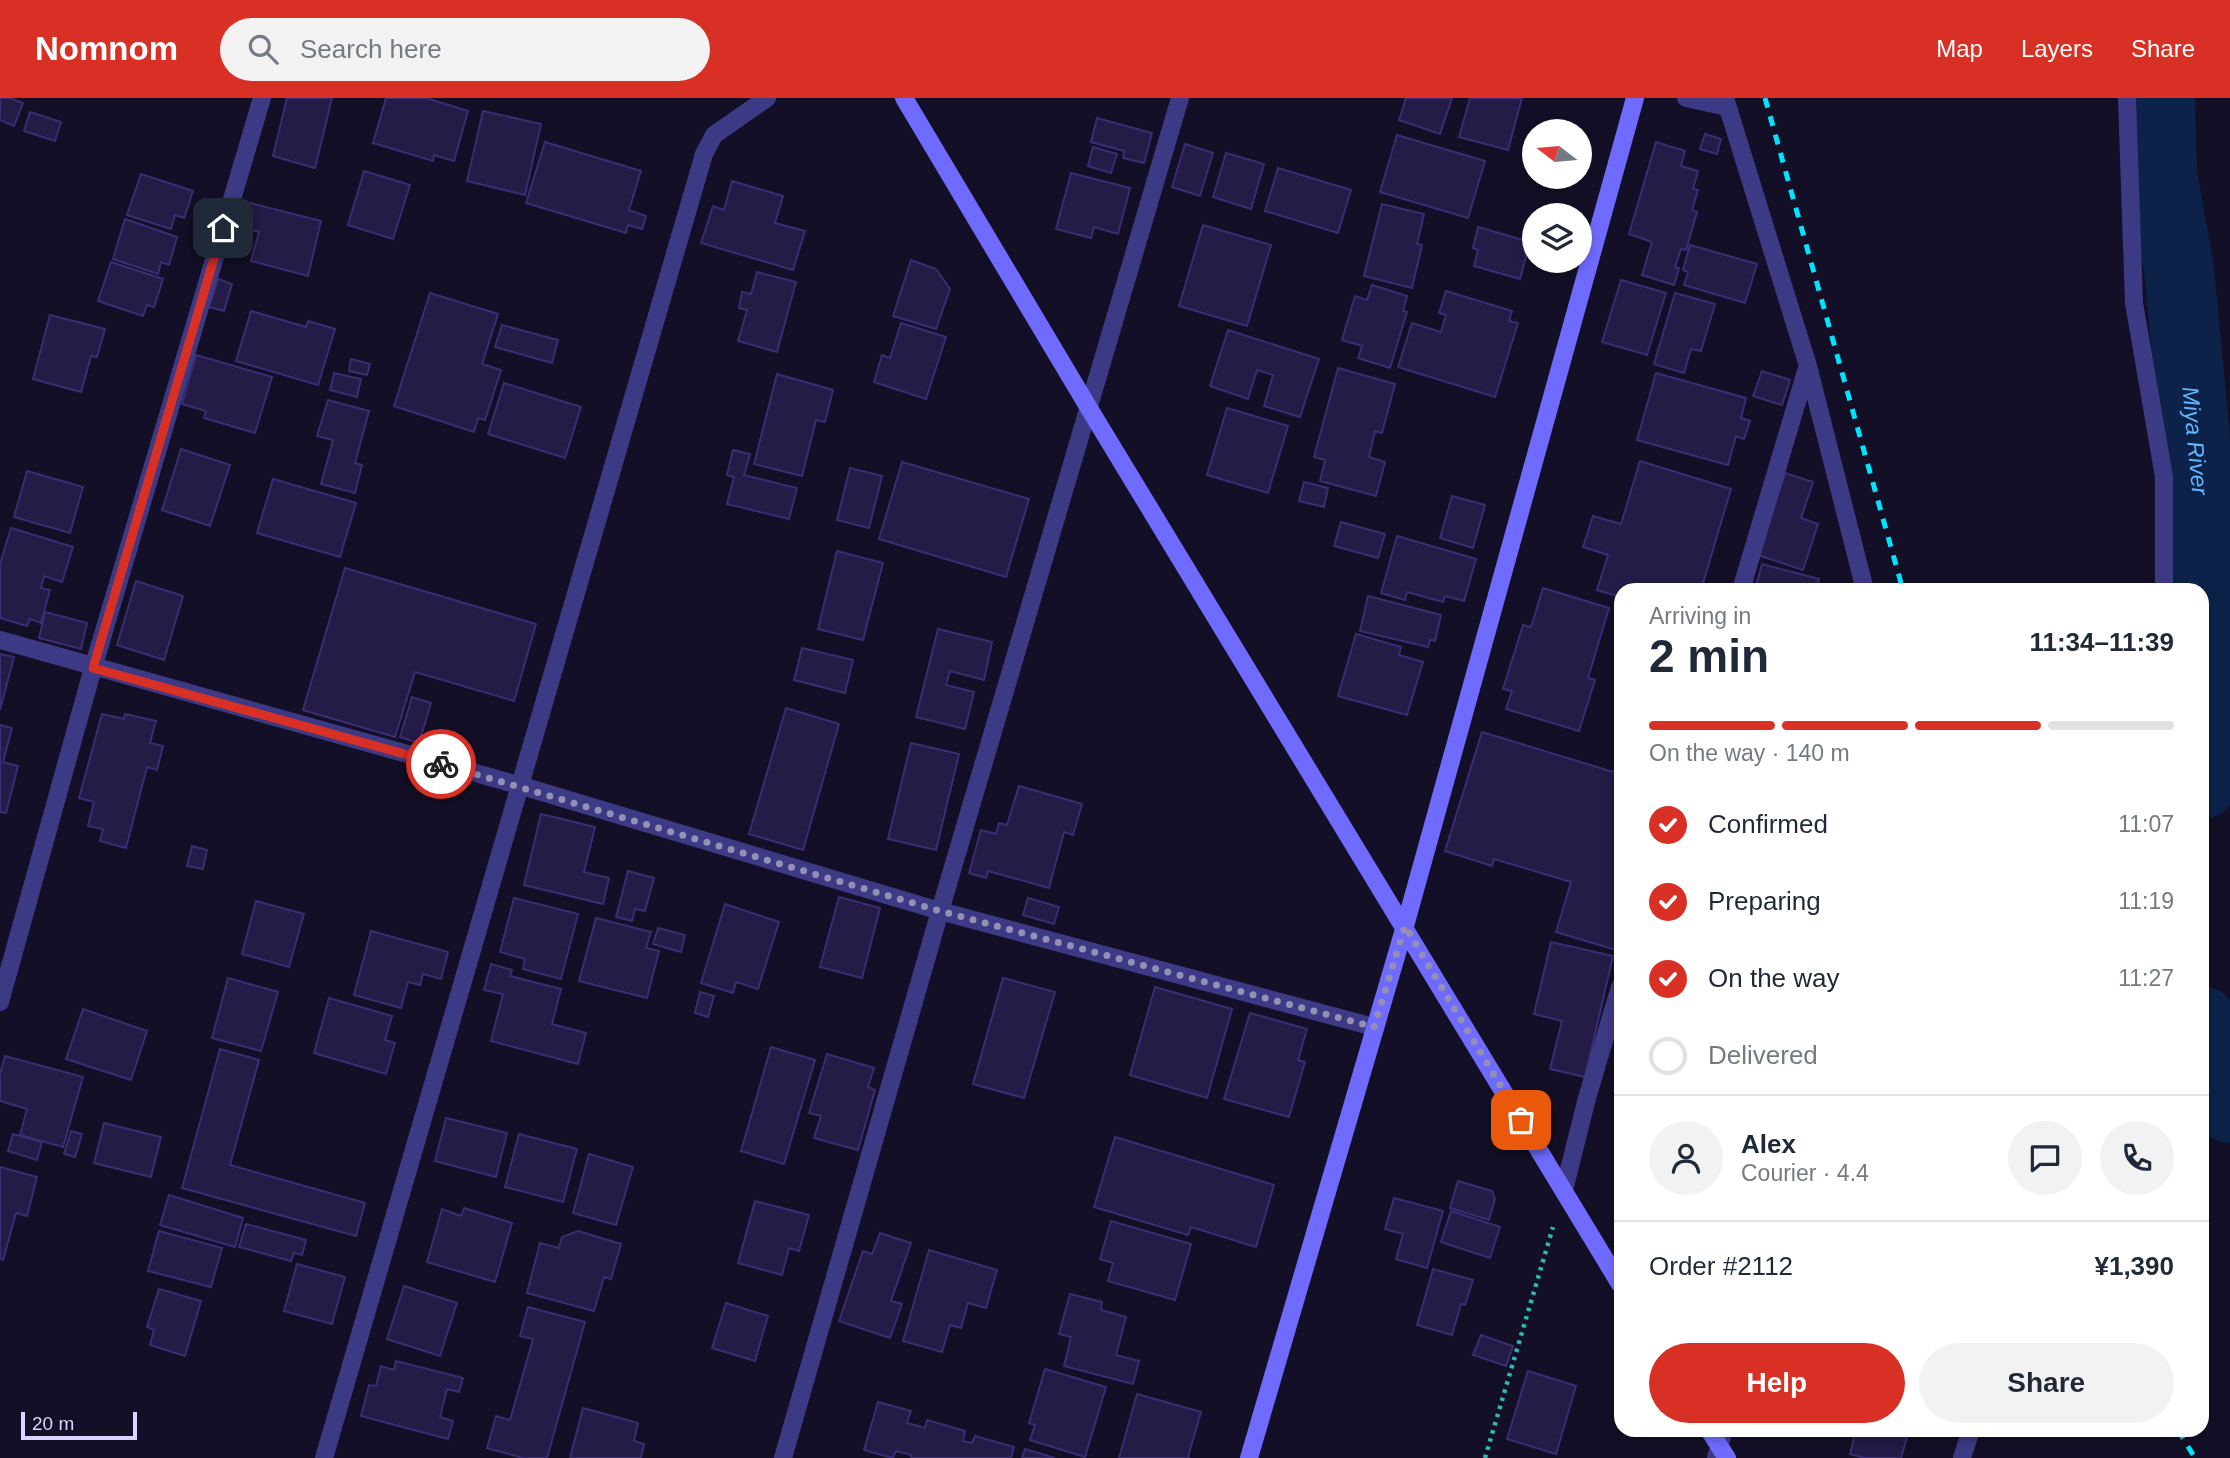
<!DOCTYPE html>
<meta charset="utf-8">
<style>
:root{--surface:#fff;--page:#f2f2f3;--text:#1f2937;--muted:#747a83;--line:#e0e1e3;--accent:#d93025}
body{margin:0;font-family:Arial,sans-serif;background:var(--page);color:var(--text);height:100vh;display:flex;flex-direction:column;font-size:26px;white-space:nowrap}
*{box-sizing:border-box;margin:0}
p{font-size:23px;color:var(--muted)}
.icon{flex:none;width:38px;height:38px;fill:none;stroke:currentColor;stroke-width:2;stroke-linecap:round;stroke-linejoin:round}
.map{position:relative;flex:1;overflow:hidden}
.details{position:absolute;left:1614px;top:485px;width:595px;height:854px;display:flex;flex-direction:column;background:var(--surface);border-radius:21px;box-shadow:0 4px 10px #0003}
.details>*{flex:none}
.needle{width:46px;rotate:286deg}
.buttons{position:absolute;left:1522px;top:21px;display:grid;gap:14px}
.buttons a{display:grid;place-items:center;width:70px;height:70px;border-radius:50%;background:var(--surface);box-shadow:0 4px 10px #0003;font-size:35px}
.scale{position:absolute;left:21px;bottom:18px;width:116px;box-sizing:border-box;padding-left:7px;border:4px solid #d9d4ff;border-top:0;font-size:19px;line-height:24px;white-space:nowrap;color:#d9d4ff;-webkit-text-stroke:5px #130f26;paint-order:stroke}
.pin{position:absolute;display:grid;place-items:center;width:60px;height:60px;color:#fff;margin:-30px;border-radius:14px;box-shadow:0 4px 10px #0006}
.courier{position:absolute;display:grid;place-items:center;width:70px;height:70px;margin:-35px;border:5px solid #d93025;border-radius:50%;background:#fff;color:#222;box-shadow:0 2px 9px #0007}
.head em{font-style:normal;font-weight:700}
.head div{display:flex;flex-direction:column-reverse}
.head{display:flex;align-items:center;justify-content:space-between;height:119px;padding:0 35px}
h1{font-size:46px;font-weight:700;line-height:52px}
.bar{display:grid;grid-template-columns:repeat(4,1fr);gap:10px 7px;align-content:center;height:84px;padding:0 35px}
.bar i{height:9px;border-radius:5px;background:var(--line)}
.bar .active{background:var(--accent)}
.bar p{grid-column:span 4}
.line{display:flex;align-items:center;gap:18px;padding:0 35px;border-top:2px solid var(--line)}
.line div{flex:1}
.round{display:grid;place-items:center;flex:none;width:74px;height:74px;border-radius:37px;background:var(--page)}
ol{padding:0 35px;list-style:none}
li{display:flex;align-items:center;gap:21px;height:77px}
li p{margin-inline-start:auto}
li .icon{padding:7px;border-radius:50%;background:var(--accent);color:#fff;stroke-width:4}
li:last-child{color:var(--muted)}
li i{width:38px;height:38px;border:4px solid var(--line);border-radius:50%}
.primary-button{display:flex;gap:14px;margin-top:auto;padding:14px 35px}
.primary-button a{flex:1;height:80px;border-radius:42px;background:var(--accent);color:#fff;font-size:28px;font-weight:700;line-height:80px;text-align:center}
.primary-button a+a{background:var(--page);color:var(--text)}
header{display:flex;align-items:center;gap:42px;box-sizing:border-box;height:98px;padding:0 35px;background:var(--accent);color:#fff}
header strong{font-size:33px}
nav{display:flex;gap:38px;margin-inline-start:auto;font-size:24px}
.search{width:490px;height:63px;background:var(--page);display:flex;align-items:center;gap:18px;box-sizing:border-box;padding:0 24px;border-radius:38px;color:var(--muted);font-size:26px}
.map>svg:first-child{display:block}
</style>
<header>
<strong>Nomnom</strong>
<div class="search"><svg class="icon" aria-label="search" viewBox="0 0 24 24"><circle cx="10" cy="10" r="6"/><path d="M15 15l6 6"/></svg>Search here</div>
<nav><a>Map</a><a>Layers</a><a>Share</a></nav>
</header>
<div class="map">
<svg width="2230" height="1360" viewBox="0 0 2230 1360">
<rect width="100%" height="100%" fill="#130f26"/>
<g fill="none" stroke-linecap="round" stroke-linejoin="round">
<g stroke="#0c2248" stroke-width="70">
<path id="s1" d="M 2160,0 L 2162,76 L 2179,171 L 2214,541 L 2202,686"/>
<path d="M 2202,923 L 2230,1010"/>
</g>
</g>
<path fill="#241b47" stroke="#3b2d73" stroke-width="2" d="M 0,0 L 10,0 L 23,5 L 14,28 L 0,22 Z
M 287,0 L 332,0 L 315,70 L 273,58 Z
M 386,0 L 426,0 L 468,13 L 454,63 L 434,57 L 433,63 L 373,45 Z
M 1406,0 L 1452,0 L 1440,36 L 1399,22 Z
M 1470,0 L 1522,0 L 1508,52 L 1459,39 Z
M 483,13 L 541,26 L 525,97 L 467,83 Z
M 30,14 L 61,24 L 55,43 L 24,33 Z
M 1097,20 L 1152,35 L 1144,65 L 1123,60 L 1124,53 L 1091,44 Z
M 1705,36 L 1721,41 L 1717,56 L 1700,51 Z
M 1397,37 L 1485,63 L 1468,120 L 1380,94 Z
M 545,44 L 641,73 L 629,112 L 646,118 L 642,131 L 628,127 L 626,135 L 526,105 Z
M 1656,44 L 1685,53 L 1681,68 L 1698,73 L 1693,91 L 1698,92 L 1692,112 L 1697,114 L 1686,152 L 1681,151 L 1675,169 L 1679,170 L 1674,187 L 1642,177 L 1652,144 L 1629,136 Z
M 1185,46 L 1213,55 L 1200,98 L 1172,89 Z
M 1093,49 L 1117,56 L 1111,75 L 1088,68 Z
M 1226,55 L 1264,66 L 1251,111 L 1213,99 Z
M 1278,70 L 1351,92 L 1338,135 L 1265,113 Z
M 364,73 L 410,87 L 393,141 L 348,127 Z
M 1071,75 L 1130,90 L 1118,136 L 1094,129 L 1091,140 L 1056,131 Z
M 141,76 L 193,93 L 184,120 L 175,117 L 171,131 L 127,117 Z
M 732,83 L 783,98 L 775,125 L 805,133 L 793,172 L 701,145 L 713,108 L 724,112 Z
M 246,104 L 321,123 L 308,178 L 251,163 L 259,134 L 240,129 Z
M 1382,106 L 1424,116 L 1417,146 L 1422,147 L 1412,190 L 1364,178 Z
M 125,121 L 177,139 L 169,167 L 161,164 L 158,176 L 113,161 Z
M 1203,127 L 1271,147 L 1247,228 L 1179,208 Z
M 1478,129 L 1530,144 L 1520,181 L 1474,168 L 1478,152 L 1473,150 Z
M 1690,147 L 1757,166 L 1745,205 L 1684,187 L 1688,174 L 1683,172 Z
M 911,162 L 936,171 L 950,191 L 936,231 L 893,218 Z
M 111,164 L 163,181 L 154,209 L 147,207 L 143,218 L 98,203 Z
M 757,174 L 796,184 L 777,254 L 738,243 L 747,212 L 739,210 L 742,194 L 751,196 Z
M 218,181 L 232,186 L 224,213 L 209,209 Z
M 1621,182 L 1666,195 L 1647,257 L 1602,244 Z
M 1372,187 L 1407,198 L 1403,213 L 1407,214 L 1390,270 L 1358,260 L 1362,248 L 1342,242 L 1355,198 L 1367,202 Z
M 1446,193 L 1512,213 L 1509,223 L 1518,225 L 1495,299 L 1398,269 L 1412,225 L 1441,234 L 1446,217 L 1439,215 Z
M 430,195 L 498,216 L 482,266 L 501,272 L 485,322 L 478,320 L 474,334 L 394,308 Z
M 1675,195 L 1715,206 L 1701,253 L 1691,251 L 1684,275 L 1654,266 Z
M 251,213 L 306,229 L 308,223 L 335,231 L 318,287 L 236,263 Z
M 50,217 L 105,231 L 97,259 L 91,258 L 81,294 L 33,281 Z
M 901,225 L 946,239 L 926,301 L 874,284 L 882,257 L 890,260 Z
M 502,227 L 558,242 L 552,265 L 495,249 Z
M 1228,232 L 1319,261 L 1300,319 L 1264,308 L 1273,277 L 1257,272 L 1248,301 L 1210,288 Z
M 196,257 L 272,279 L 255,335 L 204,320 L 206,313 L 182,306 Z
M 351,261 L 370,266 L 367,277 L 349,273 Z
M 1338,270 L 1395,286 L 1382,335 L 1375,333 L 1369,359 L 1385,364 L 1376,398 L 1320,383 L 1325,362 L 1314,359 Z
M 1762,273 L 1790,282 L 1782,307 L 1753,298 Z
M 334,275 L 361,281 L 357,299 L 330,292 Z
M 1656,275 L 1746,300 L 1741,320 L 1750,323 L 1744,341 L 1736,338 L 1728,367 L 1637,342 Z
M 777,276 L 833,292 L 825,324 L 816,322 L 802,378 L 754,366 Z
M 504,285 L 581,309 L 565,360 L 488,336 Z
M 328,302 L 369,313 L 355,365 L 362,367 L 355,395 L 321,386 L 333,342 L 317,338 Z
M 1227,310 L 1288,328 L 1268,395 L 1207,377 Z
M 181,351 L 230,367 L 210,428 L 162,412 Z
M 733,352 L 750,356 L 744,377 L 797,390 L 789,421 L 727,406 L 734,379 L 727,377 Z
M 1640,363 L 1731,391 L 1701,492 L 1620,492 L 1620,499 L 1597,492 L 1608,457 L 1583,449 L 1593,418 L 1621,426 Z
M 902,364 L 1029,401 L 1006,479 L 879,441 Z
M 850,370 L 882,378 L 869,430 L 837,422 Z
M 27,373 L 83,389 L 70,435 L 14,419 Z
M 1785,375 L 1813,384 L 1801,420 L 1818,426 L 1803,472 L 1758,457 Z
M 273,381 L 356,405 L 340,459 L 257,435 Z
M 1304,384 L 1328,390 L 1324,409 L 1299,403 Z
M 1452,398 L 1485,407 L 1473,450 L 1440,440 Z
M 1341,424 L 1385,436 L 1378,460 L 1334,448 Z
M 11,430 L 73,449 L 62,484 L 44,478 L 41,490 L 50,492 L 41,525 L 30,521 L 27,528 L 0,520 L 0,466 Z
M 1397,438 L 1476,461 L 1464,503 L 1445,498 L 1443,504 L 1407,494 L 1405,502 L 1381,495 Z
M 837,453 L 883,465 L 863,542 L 818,531 Z
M 1762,466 L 1819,481 L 1816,492 L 1755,492 Z
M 345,470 L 536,526 L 514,603 L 415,574 L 395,639 L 303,612 Z
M 136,483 L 183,498 L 164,562 L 117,547 Z
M 1543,490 L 1609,510 L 1588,580 L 1595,582 L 1579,633 L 1506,611 L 1512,593 L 1503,591 L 1523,527 L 1531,529 Z
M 1368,498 L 1441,517 L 1435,543 L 1430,542 L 1428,549 L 1360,533 Z
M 45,514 L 87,525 L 81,551 L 39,540 Z
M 938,531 L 992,544 L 984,582 L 950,573 L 946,587 L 974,594 L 965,631 L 916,619 Z
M 1356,536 L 1401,549 L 1399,557 L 1423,564 L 1407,617 L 1338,598 Z
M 802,550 L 853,562 L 845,595 L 794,582 Z
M 0,556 L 14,559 L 0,612 Z
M 412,599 L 431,605 L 419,645 L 400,639 Z
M 786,610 L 839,626 L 803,752 L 749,736 Z
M 102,616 L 124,621 L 125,616 L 156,623 L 150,645 L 163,648 L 157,672 L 147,669 L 126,750 L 100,743 L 103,731 L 88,728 L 94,704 L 79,700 Z
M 0,627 L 12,630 L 3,664 L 18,668 L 6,715 L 0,714 Z
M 1482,634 L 1620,676 L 1619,853 L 1556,834 L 1571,784 L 1494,761 L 1492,768 L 1445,753 Z
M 911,645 L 959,656 L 936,752 L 888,741 Z
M 1019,688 L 1082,706 L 1073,737 L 1064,734 L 1049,790 L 988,773 L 986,780 L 969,775 L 981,732 L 996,736 L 999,725 L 1007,727 Z
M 541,716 L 595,729 L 584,774 L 609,780 L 603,806 L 524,787 Z
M 192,748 L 207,752 L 203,771 L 187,768 Z
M 628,773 L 654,780 L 645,813 L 635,811 L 632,823 L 616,819 Z
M 839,799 L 880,810 L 862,880 L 820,869 Z
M 514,800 L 578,816 L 561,881 L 523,871 L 525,861 L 500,854 Z
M 1028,800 L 1059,809 L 1054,826 L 1023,817 Z
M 256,803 L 304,816 L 289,869 L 242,856 Z
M 725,806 L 779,824 L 758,891 L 736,884 L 733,895 L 701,885 Z
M 596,820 L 651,834 L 646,850 L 659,853 L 647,900 L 579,883 Z
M 658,830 L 685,837 L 681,854 L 653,846 Z
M 371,833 L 448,854 L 441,881 L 423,876 L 420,887 L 408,884 L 401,910 L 354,897 Z
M 1551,844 L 1613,858 L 1585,979 L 1550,971 L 1562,923 L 1534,916 Z
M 491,866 L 512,872 L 510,878 L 561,891 L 552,926 L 586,935 L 578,966 L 491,943 L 503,896 L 484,892 Z
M 228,880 L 278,894 L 261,953 L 212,940 Z
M 1003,880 L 1055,894 L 1024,1000 L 973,986 Z
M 1155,889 L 1232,911 L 1207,1000 L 1130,977 Z
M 700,894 L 714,898 L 708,919 L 695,915 Z
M 329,900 L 392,918 L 385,942 L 395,945 L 386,976 L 314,955 Z
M 83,911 L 147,933 L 131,982 L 66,961 Z
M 1250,915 L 1307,931 L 1298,962 L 1305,964 L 1289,1019 L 1224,1001 Z
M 771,949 L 815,962 L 784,1066 L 741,1053 Z
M 220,951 L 259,962 L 230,1067 L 365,1105 L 356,1138 L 182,1090 Z
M 827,956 L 874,970 L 868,989 L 875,992 L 858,1052 L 814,1040 L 821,1018 L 809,1015 Z
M 5,958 L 83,979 L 63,1049 L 20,1037 L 27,1011 L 0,1003 L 0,976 Z
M 446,1020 L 507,1035 L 496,1079 L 435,1063 Z
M 104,1025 L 161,1039 L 151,1079 L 94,1065 Z
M 71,1033 L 82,1036 L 75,1059 L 64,1056 Z
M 13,1036 L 42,1044 L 37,1062 L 8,1053 Z
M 519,1036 L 577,1051 L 563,1104 L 505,1089 Z
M 1115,1039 L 1274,1087 L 1256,1149 L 1191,1129 L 1188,1137 L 1094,1109 Z
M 589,1056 L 633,1069 L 616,1127 L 573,1115 Z
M 0,1069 L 37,1079 L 27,1118 L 16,1115 L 3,1162 L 0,1161 Z
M 1458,1083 L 1492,1093 L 1495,1101 L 1489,1122 L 1450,1110 Z
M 169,1097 L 243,1120 L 235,1149 L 160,1127 Z
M 1394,1100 L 1443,1113 L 1427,1170 L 1396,1161 L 1403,1136 L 1385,1131 Z
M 755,1103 L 809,1117 L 799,1153 L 789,1150 L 782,1177 L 738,1165 Z
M 464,1110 L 512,1125 L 495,1184 L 427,1164 L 442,1111 L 461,1118 Z
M 1451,1113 L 1500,1129 L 1490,1160 L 1441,1144 Z
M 1111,1123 L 1191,1146 L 1175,1202 L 1108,1183 L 1113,1165 L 1100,1161 Z
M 246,1126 L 306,1142 L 302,1157 L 294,1155 L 291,1163 L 239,1149 Z
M 159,1133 L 222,1150 L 211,1189 L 148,1173 Z
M 578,1133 L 621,1146 L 611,1181 L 604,1179 L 594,1213 L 527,1195 L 540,1145 L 559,1150 L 562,1139 Z
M 880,1135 L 911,1145 L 891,1203 L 902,1206 L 890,1240 L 839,1223 L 863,1153 L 872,1156 Z
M 929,1152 L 997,1172 L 986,1210 L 968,1205 L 961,1230 L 950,1227 L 942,1254 L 903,1243 Z
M 297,1166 L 345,1179 L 332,1226 L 284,1213 Z
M 1433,1171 L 1473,1182 L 1465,1207 L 1461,1206 L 1452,1237 L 1417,1227 Z
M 404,1188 L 457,1205 L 440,1258 L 387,1241 Z
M 159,1191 L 201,1203 L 185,1258 L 150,1247 L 154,1232 L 147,1229 Z
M 1070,1196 L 1102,1204 L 1101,1212 L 1126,1219 L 1116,1257 L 1139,1263 L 1133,1286 L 1064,1268 L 1071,1239 L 1059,1236 Z
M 726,1205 L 768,1218 L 755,1263 L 712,1250 Z
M 528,1209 L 585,1224 L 547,1360 L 523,1360 L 487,1350 L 496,1318 L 510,1322 L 533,1241 L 520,1238 Z
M 1481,1237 L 1513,1248 L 1506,1268 L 1473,1257 Z
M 396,1263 L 463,1280 L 459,1294 L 447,1291 L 440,1319 L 453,1323 L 448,1341 L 361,1318 L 369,1287 L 376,1288 L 381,1268 L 394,1272 Z
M 1045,1271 L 1106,1289 L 1085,1359 L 1030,1342 L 1035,1327 L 1029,1325 Z
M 1528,1273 L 1576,1288 L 1556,1356 L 1507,1341 Z
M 1137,1296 L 1201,1314 L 1188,1359 L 1190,1360 L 1119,1360 Z
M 878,1304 L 911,1313 L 907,1325 L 925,1330 L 927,1322 L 965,1333 L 963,1343 L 972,1345 L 975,1338 L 1014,1349 L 1011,1360 L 911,1360 L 911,1357 L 896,1353 L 893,1360 L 864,1352 Z
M 583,1310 L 638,1325 L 634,1343 L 644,1346 L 641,1360 L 570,1360 Z
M 1856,1332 L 1909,1332 L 1901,1360 L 1865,1360 L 1850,1356 Z
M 1025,1351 L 1055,1360 L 1022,1360 Z"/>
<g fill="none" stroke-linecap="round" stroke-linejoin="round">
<path stroke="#2fb8b0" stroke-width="4.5" stroke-dasharray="3.5 5" stroke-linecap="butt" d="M 1485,1360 L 1553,1129"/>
<path stroke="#3d3a85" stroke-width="18" d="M 1686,0 L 1727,9
M 1725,0 L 1808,268 L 1865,492
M 2127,0 L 2134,205 L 2164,379 L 2164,492
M 1741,492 L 1807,270
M 0,542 L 522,688 L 940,813 L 1374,929
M 0,904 L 93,570 L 262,0
M 1564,1092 L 1587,1000 L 1620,889
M 324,1360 L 704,56 L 714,37 L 767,0
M 783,1360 L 940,813 L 1180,0
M 1716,1360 L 1724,1332
M 1962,1360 L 1971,1332"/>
<path stroke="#6f6bff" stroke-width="18" d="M 904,0 L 1090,312 L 1620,1186
M 1709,1332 L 1727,1360
M 1249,1360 L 1405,828 L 1635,0"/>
<path stroke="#00e5ff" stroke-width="5" stroke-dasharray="10 9" stroke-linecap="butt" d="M 1765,0 L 1903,492
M 2178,1332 L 2195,1360"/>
</g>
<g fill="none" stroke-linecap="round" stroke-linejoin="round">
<path stroke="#948fb3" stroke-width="7" stroke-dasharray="0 12.6" d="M 441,666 L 940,813 L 1374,929 L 1405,828 L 1521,1022"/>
<path stroke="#d93025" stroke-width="9" d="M 223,130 L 93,570 L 441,666"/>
</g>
<g text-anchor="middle" stroke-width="5" stroke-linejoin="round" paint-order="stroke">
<g font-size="23" font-style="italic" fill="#62b6ff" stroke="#130f26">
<text dy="8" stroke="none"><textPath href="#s1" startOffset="345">Miya River</textPath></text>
</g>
</g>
</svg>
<div class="buttons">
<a><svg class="needle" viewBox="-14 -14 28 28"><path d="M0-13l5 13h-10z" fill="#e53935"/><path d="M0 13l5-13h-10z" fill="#747a83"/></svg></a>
<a><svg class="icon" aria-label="layers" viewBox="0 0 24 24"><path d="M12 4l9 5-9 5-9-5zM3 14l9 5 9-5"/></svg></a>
</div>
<div class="scale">20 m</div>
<div class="pin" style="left:1521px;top:1022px;background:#ea580c"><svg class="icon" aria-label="bag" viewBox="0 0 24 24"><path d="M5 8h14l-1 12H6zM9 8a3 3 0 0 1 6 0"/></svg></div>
<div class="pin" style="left:223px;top:130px;background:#1f2937"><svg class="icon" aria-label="home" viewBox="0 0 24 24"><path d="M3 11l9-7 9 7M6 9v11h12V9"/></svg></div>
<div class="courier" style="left:441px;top:666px"><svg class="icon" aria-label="bike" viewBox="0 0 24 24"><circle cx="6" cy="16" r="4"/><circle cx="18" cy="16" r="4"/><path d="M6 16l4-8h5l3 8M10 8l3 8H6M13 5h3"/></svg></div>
<section class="details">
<div class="head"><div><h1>2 min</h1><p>Arriving in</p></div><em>11:34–11:39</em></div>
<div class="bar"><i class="active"></i><i class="active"></i><i class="active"></i><i></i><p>On the way · 140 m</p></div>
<ol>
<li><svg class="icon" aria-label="check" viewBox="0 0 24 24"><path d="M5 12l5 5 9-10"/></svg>Confirmed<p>11:07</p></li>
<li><svg class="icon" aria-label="check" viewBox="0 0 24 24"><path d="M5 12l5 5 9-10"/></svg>Preparing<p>11:19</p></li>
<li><svg class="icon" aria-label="check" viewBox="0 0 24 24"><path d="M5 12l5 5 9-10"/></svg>On the way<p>11:27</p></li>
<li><i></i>Delivered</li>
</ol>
<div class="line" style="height:126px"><a class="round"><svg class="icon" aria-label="person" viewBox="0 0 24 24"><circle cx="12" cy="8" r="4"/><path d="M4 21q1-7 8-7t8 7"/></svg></a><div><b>Alex</b><p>Courier · 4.4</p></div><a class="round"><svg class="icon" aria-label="chat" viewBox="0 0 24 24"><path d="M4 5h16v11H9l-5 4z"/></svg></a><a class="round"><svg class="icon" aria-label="phone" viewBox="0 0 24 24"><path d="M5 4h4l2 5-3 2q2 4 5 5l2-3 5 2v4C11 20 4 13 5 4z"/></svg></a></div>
<div class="line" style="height:91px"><div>Order #2112</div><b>¥1,390</b></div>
<div class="primary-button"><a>Help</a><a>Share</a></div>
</section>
</div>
